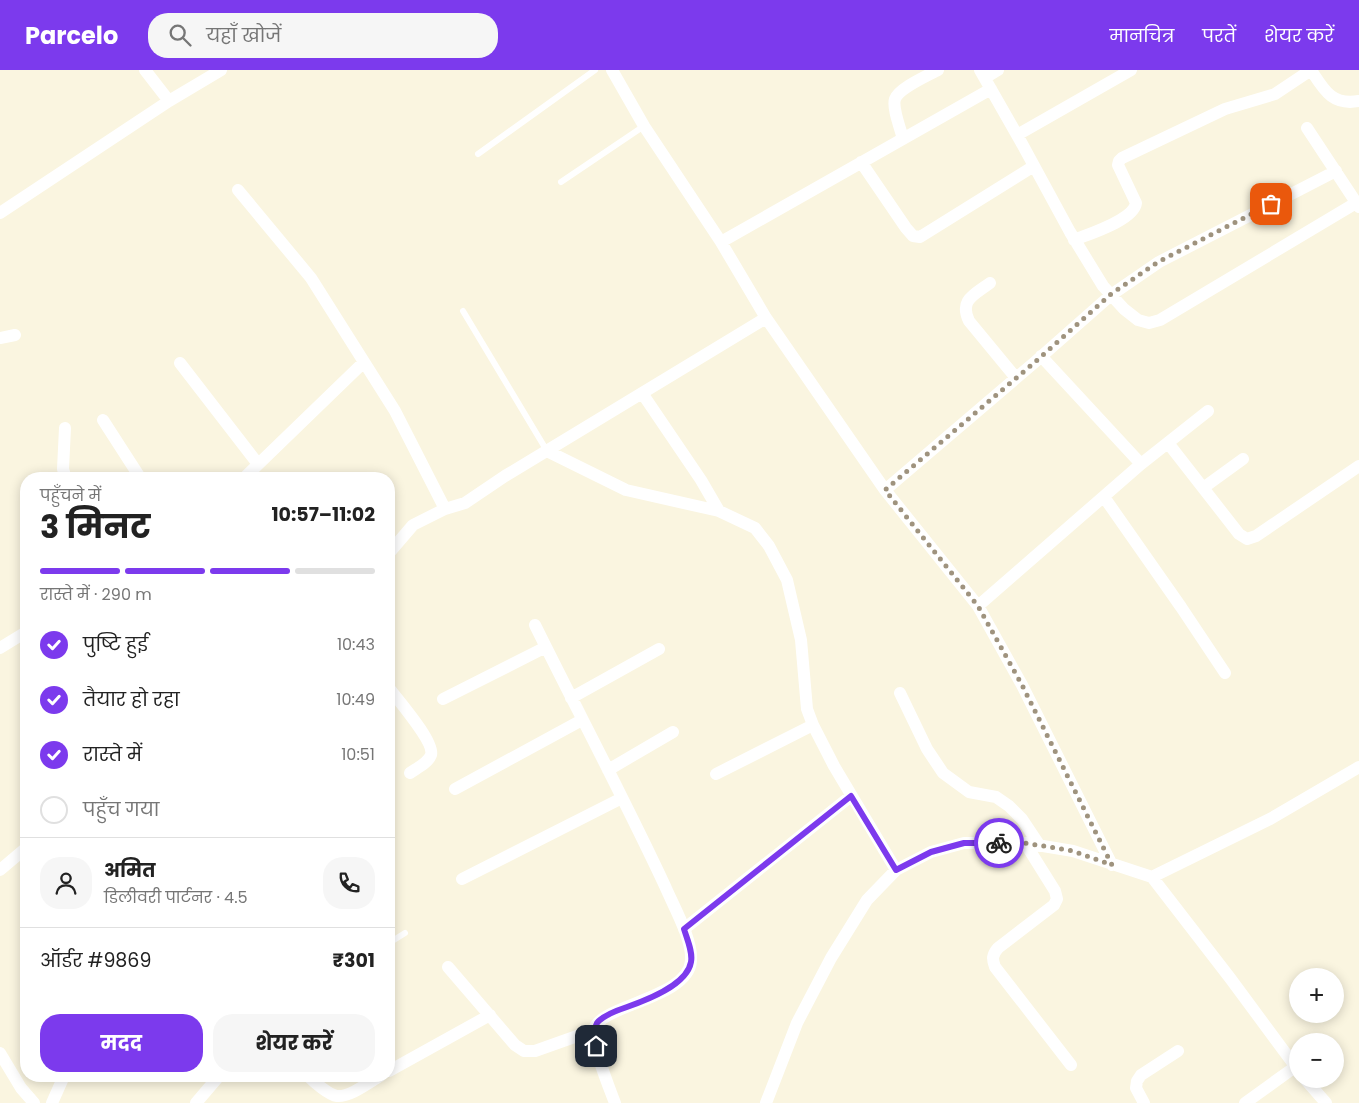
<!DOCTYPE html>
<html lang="hi">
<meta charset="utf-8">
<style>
:root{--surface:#fff;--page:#f6f6f6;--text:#222;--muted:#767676;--line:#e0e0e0;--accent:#7c3aed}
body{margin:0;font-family:Poppins,"Noto Sans Devanagari",sans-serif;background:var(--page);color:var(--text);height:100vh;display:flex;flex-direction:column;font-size:19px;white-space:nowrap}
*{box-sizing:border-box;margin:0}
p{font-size:16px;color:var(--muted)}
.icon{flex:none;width:28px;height:28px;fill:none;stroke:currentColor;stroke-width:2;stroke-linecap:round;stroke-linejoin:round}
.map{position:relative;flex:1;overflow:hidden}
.side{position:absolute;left:20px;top:402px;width:375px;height:610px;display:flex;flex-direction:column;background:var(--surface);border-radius:20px;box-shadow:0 2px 12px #0003}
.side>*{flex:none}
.controls{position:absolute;left:1289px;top:898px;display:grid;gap:10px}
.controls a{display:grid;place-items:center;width:55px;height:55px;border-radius:50%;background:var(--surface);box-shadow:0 2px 12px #0003;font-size:25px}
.pin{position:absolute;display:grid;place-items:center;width:42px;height:42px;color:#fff;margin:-21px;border-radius:10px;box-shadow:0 2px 8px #0006}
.courier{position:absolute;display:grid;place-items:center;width:50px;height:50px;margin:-25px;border:4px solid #7c3aed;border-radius:50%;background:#fff;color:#222;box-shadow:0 1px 6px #0007}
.headline em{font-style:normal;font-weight:700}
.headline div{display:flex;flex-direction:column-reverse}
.headline{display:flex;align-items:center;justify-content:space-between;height:85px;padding:0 20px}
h1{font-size:32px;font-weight:700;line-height:38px}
.bar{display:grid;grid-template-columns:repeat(4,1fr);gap:8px 5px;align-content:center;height:60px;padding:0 20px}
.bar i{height:6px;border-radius:4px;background:var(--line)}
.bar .active{background:var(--accent)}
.bar p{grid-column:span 4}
.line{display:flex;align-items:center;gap:12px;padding:0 20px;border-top:1px solid var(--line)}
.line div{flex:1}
.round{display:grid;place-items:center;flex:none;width:52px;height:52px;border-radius:20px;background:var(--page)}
ol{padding:0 20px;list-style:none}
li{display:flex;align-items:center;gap:15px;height:55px}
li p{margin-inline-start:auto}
li .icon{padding:5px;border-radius:50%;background:var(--accent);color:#fff;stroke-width:4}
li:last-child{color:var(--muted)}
li i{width:28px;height:28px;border:2px solid var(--line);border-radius:50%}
.action{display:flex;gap:10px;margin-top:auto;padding:10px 20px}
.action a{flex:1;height:58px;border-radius:20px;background:var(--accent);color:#fff;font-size:20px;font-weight:700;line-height:58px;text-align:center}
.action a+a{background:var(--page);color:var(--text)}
header{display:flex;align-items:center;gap:30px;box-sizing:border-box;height:70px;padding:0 25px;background:var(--accent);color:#fff}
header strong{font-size:24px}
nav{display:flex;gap:28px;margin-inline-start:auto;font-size:18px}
.search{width:350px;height:45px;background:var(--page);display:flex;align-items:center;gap:12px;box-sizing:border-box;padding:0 18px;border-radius:20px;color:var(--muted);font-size:19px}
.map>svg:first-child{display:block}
</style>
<header>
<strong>Parcelo</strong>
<div class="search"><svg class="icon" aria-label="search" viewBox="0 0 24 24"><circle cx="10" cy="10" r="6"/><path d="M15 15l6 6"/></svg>यहाँ खोजें</div>
<nav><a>मानचित्र</a><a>परतें</a><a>शेयर करें</a></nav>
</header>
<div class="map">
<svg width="1359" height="1033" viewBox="0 0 1359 1033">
<rect width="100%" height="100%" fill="#faf5e0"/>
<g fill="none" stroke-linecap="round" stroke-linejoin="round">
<path stroke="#fff" stroke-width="6" d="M 478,84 L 595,0
M 561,112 L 644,56
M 463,241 L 547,381
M 389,873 L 405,863"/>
<path stroke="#fff" stroke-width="12" d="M 145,0 L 169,31
M 612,0 L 644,56 L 721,172 L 766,248 L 885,420 L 978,536 L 1022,615 L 1112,795
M 980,0 L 1021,72 L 1070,162 L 1103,216 L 1124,239 L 1138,250 L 1149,253 L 1160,250 L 1356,133
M 1311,0 C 1324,20 1332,36 1359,31
M 985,8 L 998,0
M 1307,58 L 1359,137
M 1017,65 L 1131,0
M 903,69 C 901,60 892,38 895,29 C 899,18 927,6 938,0
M 861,92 L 906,158 L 913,166 L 920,167 L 1034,96
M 238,120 L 311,208 L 395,341 L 445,439
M 0,143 L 169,31 L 221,0
M 1074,170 C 1089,164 1134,150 1136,133 L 1118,95 L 1119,91 L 1122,88 L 1225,39 L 1275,24 L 1311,0
M 721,172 L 991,19
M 990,213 C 974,225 959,230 969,251 L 1016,308
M 0,268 L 15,265
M 1041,286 L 1141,394
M 180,293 L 258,394
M 642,323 L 701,410 L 719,441
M 103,350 L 141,409
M 65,358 L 63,399 L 66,409
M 1168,373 L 1239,464 L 1247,469 L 1256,466 L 1359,396
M 547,381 L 626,420 L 719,441 L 755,458 L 769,476 L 787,510 L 801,570 L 807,639 L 813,655 L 834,696 L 896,800
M 243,409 L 364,292
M 1203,418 L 1243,389
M 885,420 L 1035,292 L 1111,225 L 1159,192 L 1336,101
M 1104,427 L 1181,537 L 1225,603
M 389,483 L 413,455 L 445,439 L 465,433 L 505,406 L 766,248
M 978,536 L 1141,394 L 1208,341
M 535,555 C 578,642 624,728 665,816 C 673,835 693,870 691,891 C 688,929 598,935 594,960 C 592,976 609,1017 615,1033
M 0,578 L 26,562
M 389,618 C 397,629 435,672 431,685 C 428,693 417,698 410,703
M 900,623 L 927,679 L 943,703 L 969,722 L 996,727 L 1009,736 L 1022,749 L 1040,776
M 571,628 L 659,579
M 443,629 L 546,577
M 608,700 L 673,662
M 716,704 L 813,655
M 455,719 L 582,650
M 1025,773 L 1055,821 L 1057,829 L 1054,835 L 998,878 C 992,885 992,889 995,897 L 1071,995
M 0,800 L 26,778
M 1152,807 L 1230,908 L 1298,1000
M 462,809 L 622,728
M 684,859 L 851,726
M 448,897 L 515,975 L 524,981 L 535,981 L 594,960
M 0,983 L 21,1018 L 34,1033
M 389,1001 L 490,945
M 308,1006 C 314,1012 329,1025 337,1026 C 350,1027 368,1013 380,1006
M 1305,1009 L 1326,1033
M 52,1033 L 64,1006
M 196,1033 L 219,1006
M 766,1033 L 797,953 L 831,888 L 867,830 L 896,800 L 931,782 L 964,773 L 1025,773 L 1073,781 L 1152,807 L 1270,749 L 1359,697
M 1144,1033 L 1136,1018 L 1137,1011 L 1141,1005 L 1178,981
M 1245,1033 L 1295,997"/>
</g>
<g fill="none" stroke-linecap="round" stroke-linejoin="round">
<path stroke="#9f937e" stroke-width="5" stroke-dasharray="0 9" d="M 999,773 L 1025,773 L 1073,781 L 1112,795 L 1022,615 L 978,536 L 885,420 L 1035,292 L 1111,224 L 1158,192 L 1271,134"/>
<path stroke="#7c3aed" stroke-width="6" d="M 596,976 C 595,968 593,960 597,953 C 603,945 618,940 627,937 C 647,930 687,915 691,892 C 693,882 687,869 684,859 L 851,726 L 896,800 L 931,782 L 964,773 L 999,773"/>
</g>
</svg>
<div class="controls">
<a>+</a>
<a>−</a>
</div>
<div class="pin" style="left:1271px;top:134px;background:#ea580c"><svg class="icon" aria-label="bag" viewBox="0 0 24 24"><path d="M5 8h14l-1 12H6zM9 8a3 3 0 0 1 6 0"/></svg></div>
<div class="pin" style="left:596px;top:976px;background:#1f2937"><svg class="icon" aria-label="home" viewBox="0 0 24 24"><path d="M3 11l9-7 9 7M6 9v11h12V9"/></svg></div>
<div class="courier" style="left:999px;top:773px"><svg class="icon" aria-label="bike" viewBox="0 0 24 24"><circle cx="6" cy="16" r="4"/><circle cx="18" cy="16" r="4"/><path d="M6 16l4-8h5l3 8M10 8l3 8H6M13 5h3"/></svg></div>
<section class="side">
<div class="headline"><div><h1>3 मिनट</h1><p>पहुँचने में</p></div><em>10:57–11:02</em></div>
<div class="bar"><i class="active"></i><i class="active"></i><i class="active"></i><i></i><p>रास्ते में · 290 m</p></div>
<ol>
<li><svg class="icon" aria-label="check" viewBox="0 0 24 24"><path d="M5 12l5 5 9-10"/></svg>पुष्टि हुई<p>10:43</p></li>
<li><svg class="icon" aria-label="check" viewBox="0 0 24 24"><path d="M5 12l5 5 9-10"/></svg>तैयार हो रहा<p>10:49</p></li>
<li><svg class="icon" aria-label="check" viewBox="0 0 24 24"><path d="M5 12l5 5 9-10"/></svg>रास्ते में<p>10:51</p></li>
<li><i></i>पहुँच गया</li>
</ol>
<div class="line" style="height:90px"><a class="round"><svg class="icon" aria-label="person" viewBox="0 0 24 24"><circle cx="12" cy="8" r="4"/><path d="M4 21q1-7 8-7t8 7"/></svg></a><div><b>अमित</b><p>डिलीवरी पार्टनर · 4.5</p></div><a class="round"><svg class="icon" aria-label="phone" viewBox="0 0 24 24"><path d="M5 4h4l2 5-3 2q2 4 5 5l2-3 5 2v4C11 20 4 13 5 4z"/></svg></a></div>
<div class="line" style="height:65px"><div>ऑर्डर #9869</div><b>₹301</b></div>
<div class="action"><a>मदद</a><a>शेयर करें</a></div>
</section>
</div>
